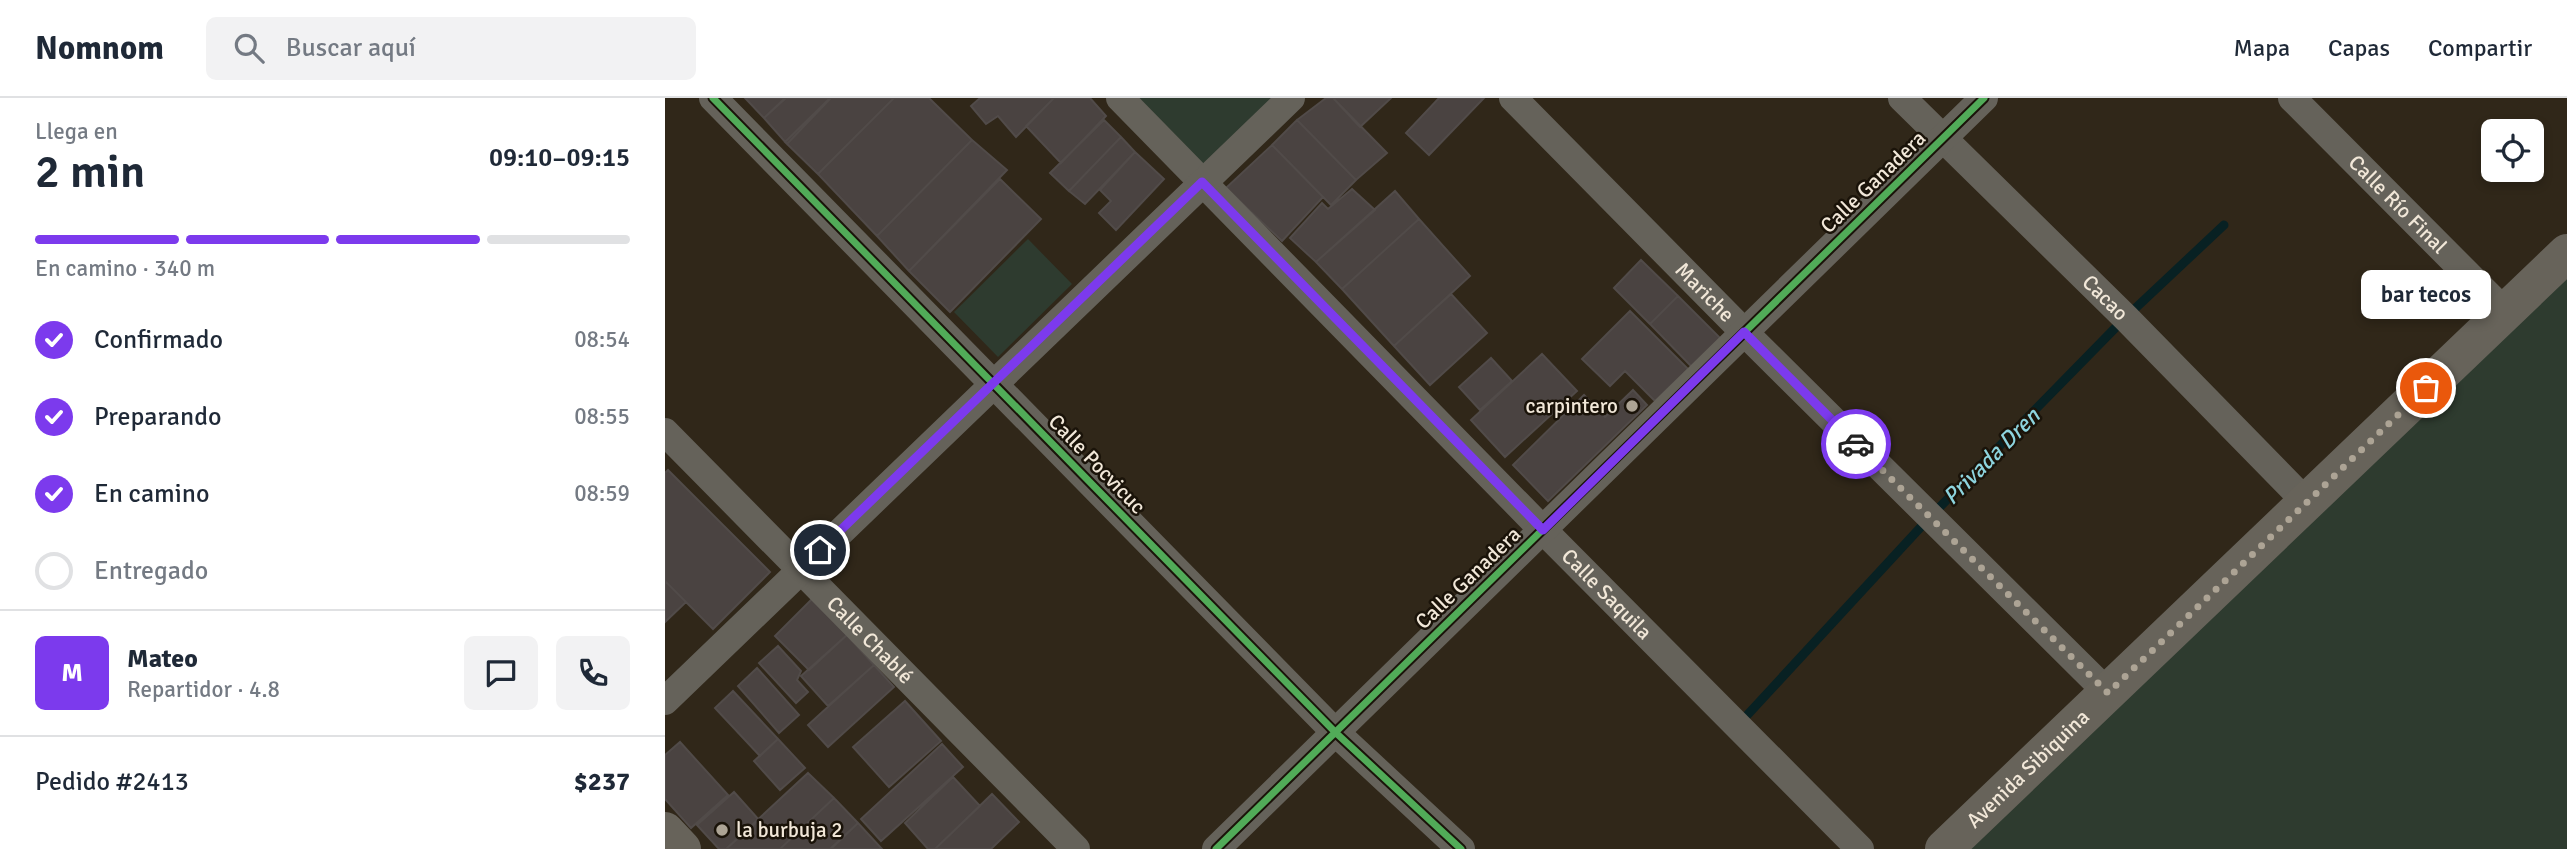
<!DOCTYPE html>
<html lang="es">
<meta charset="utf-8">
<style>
:root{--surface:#fff;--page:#f2f2f3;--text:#1f2937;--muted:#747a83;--line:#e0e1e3;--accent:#7c3aed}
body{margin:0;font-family:Signika,sans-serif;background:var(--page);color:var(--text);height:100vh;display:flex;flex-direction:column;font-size:26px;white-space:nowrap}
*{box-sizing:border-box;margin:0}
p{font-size:23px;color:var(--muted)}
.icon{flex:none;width:38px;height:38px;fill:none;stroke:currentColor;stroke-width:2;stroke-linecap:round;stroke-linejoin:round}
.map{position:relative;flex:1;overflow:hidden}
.sheet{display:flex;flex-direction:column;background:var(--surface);width:665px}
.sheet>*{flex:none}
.fabs{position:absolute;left:1816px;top:21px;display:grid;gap:14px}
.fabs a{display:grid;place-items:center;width:63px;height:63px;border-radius:10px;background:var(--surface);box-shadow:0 4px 10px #0003;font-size:35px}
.pin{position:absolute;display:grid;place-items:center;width:60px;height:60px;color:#fff;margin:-30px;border:4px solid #fff;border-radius:50%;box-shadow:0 2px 7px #0007}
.courier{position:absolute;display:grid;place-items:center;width:70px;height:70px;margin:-35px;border:5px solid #7c3aed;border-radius:50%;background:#fff;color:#222;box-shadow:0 2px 9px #0007}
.bubble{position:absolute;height:49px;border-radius:10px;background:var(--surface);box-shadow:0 4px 10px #0003;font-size:23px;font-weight:600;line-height:49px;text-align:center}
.headline em{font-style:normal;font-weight:600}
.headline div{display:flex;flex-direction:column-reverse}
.headline{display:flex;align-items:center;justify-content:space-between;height:119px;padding:0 35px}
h1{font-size:46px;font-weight:600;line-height:52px}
.bar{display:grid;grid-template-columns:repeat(4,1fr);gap:10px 7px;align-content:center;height:84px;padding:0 35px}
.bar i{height:9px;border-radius:5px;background:var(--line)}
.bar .active{background:var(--accent)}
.bar p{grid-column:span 4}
.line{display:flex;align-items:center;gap:18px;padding:0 35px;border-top:2px solid var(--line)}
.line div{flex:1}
.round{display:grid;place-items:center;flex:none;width:74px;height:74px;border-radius:10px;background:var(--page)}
ol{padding:0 35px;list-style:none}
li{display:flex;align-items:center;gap:21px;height:77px}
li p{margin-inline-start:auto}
li .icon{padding:7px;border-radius:50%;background:var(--accent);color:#fff;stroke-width:4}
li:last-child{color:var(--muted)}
li i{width:38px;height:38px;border:4px solid var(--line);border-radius:50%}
header{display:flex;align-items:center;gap:42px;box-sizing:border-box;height:98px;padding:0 35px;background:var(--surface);border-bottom:2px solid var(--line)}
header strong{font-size:33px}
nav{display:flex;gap:38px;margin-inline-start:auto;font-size:24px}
.search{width:490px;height:63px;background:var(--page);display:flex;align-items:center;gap:18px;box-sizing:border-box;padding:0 24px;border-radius:10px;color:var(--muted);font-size:26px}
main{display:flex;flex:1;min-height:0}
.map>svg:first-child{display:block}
</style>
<header>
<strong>Nomnom</strong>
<div class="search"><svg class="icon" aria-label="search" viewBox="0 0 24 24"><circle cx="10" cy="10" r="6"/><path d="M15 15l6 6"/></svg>Buscar aquí</div>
<nav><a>Mapa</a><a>Capas</a><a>Compartir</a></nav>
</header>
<main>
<section class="sheet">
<div class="headline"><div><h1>2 min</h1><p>Llega en</p></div><em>09:10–09:15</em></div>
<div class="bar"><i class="active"></i><i class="active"></i><i class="active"></i><i></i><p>En camino · 340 m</p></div>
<ol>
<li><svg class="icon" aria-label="check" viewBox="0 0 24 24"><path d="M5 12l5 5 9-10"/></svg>Confirmado<p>08:54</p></li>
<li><svg class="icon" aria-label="check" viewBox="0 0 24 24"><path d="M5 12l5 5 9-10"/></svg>Preparando<p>08:55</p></li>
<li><svg class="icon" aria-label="check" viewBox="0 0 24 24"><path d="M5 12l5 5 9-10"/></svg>En camino<p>08:59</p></li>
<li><i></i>Entregado</li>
</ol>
<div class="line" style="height:126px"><b class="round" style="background:var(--accent);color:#fff">M</b><div><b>Mateo</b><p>Repartidor · 4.8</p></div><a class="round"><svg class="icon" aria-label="chat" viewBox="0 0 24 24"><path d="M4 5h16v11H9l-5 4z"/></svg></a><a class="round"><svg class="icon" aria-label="phone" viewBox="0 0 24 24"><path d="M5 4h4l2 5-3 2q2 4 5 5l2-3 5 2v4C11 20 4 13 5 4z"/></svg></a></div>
<div class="line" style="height:91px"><div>Pedido #2413</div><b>$237</b></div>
</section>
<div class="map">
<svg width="1902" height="751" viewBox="0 0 1902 751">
<rect width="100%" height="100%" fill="#302719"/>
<path fill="#2e3b2f" d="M 470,0 L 608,0 L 537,68 Z
M 363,141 L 407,186 L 333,259 L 289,214 Z
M 1902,178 L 1902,751 L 1293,751 Z"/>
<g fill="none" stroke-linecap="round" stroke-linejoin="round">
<path stroke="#082123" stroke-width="9" d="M 1074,626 L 1266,418 L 1460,220 L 1559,127"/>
</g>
<path fill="#4a4341" stroke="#514b49" stroke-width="2" d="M 80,0 L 120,0 L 99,20 Z
M 121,0 L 166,0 L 122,46 L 99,20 Z
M 165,0 L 229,0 L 153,76 L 120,44 Z
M 229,0 L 264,0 L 307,42 L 212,138 L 153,76 Z
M 315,0 L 389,0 L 351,39 L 333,18 L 321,26 L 306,8 Z
M 389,0 L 425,0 L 441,18 L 396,65 L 361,28 Z
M 661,0 L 668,0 L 722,55 L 691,82 L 632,22 Z
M 668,0 L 726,0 L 695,29 Z
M 774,0 L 819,0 L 764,57 L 741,35 Z
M 439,22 L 456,39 L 404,93 L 385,75 Z
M 632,22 L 691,82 L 666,107 L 607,47 Z
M 456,39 L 470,54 L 420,106 L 404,93 Z
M 307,42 L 342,72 L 244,173 L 212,138 Z
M 607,47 L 658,99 L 617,143 L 561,90 Z
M 470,54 L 499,81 L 451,132 L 434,115 L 446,103 L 435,92 Z
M 335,81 L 376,121 L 285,214 L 244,173 Z
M 687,91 L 710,112 L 651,164 L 625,140 L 657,105 L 663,111 Z
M 730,93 L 754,121 L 677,191 L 651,164 Z
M 754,121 L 805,178 L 729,248 L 677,191 Z
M 976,162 L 1013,198 L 985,226 L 949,190 Z
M 786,196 L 822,235 L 765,287 L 729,248 Z
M 1013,198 L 1056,241 L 1027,269 L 985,226 Z
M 965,213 L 1023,271 L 990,303 L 960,273 L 945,288 L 917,261 Z
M 877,256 L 912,293 L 840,359 L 806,322 Z
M 826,260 L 847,283 L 815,312 L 794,289 Z
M 968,292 L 982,307 L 883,403 L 848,367 L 919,297 L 940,319 Z
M 3,372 L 105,474 L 48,531 L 0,483 L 0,375 Z
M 0,483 L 21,504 L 0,524 Z
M 148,500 L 182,537 L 144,572 L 110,538 Z
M 182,537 L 209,567 L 163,608 L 136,578 Z
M 113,548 L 136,573 L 132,582 L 143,594 L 131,605 L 94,565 Z
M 209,567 L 229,589 L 163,649 L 143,627 Z
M 92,570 L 134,617 L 114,635 L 73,588 Z
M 68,593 L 113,641 L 95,658 L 50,610 Z
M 240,603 L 276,643 L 224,689 L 188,649 Z
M 113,641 L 140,670 L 115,692 L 89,663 Z
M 15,644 L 63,697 L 26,730 L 0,701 L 0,657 Z
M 277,646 L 298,669 L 216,743 L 196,721 Z
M 143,675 L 169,700 L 115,751 L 61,751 Z
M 288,679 L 315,708 L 270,751 L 263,751 L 240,725 Z
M 69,694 L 94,722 L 61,751 L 54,751 L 32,727 Z
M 327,696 L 354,724 L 326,751 L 270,751 Z
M 169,700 L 193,725 L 165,751 L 115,751 Z
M 193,725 L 217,751 L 166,751 Z"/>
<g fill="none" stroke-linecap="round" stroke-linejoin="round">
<g stroke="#65625a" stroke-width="28">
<path d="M 48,0 L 670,634 L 796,751"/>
<path id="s1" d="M 455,0 L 878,432 L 1195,751"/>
<path id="s2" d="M 848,0 L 1079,234 L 1443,595"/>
<path id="s3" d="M 1237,0 L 1461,220 L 1641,404"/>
<path id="s4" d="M 1627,0 L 1840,214"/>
<path id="s5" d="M 0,334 L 411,751"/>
<path d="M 0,603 L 626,0"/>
<path d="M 551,751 L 1319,0"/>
</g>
<g stroke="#67635a" stroke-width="38">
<path d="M 0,733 L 17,751"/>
<path id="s6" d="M 1279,751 L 1902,155"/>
</g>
<defs>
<path id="cycleway" d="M 48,0 L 670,634 L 796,751
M 551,751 L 1319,0"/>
</defs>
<use href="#cycleway" stroke="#1a1309" stroke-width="11"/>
<use href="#cycleway" stroke="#51ab58" stroke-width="7"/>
</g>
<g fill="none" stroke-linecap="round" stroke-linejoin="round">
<path stroke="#ada495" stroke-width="7" stroke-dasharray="0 12.6" d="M 1191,346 L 1443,595 L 1761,290"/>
<path stroke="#7c3aed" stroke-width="9" d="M 155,452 L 537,84 L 878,432 L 1079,234 L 1191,346"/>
</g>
<g fill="#ada495" stroke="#1a1309" stroke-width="2.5">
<circle cx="967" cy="308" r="7"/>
<circle cx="57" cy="732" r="7"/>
</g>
<g text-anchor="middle" stroke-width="5" stroke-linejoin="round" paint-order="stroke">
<g font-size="21" fill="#f1e7d8" stroke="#1a1309">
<text transform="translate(1208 84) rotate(-44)" y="7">Calle Ganadera</text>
<text dy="7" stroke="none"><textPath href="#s4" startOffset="150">Calle Río Final</textPath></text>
<text dy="7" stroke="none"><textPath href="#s2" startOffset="273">Mariche</textPath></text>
<text dy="7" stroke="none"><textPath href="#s3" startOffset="285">Cacao</textPath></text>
<text transform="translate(432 366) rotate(46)" y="7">Calle Pocvicuc</text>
<text transform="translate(803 480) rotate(-44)" y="7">Calle Ganadera</text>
<text dy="7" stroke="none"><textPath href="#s1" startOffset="695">Calle Saquila</textPath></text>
<text dy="7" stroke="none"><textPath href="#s5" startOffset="292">Calle Chablé</textPath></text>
<text dy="7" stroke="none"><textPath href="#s6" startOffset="116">Avenida Sibiquina</textPath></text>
</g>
<g font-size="21" fill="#f1e7d8" stroke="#1a1309" text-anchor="end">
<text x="953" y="315">carpintero</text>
<text x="71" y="739" text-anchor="start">la burbuja 2</text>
</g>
<g font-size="23" font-style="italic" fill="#8dd4de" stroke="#1a1309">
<text transform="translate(1326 358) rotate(-45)" y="8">Privada Dren</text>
</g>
</g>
</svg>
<div class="fabs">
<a><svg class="icon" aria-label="locate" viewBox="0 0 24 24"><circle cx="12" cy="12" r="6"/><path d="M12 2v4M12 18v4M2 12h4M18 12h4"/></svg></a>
</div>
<div class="pin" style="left:1761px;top:290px;background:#ea580c"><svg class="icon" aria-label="bag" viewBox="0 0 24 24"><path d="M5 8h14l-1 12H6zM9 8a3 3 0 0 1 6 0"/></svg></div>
<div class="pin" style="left:155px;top:452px;background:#1f2937"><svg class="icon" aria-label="home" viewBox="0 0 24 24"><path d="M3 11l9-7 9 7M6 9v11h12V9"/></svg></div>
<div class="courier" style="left:1191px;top:346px"><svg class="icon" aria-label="car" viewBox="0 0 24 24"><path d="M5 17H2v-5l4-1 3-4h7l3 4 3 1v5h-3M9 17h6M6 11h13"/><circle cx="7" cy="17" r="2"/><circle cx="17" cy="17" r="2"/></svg></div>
<div class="bubble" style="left:1696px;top:172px;width:130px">bar tecos</div>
</div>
</main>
